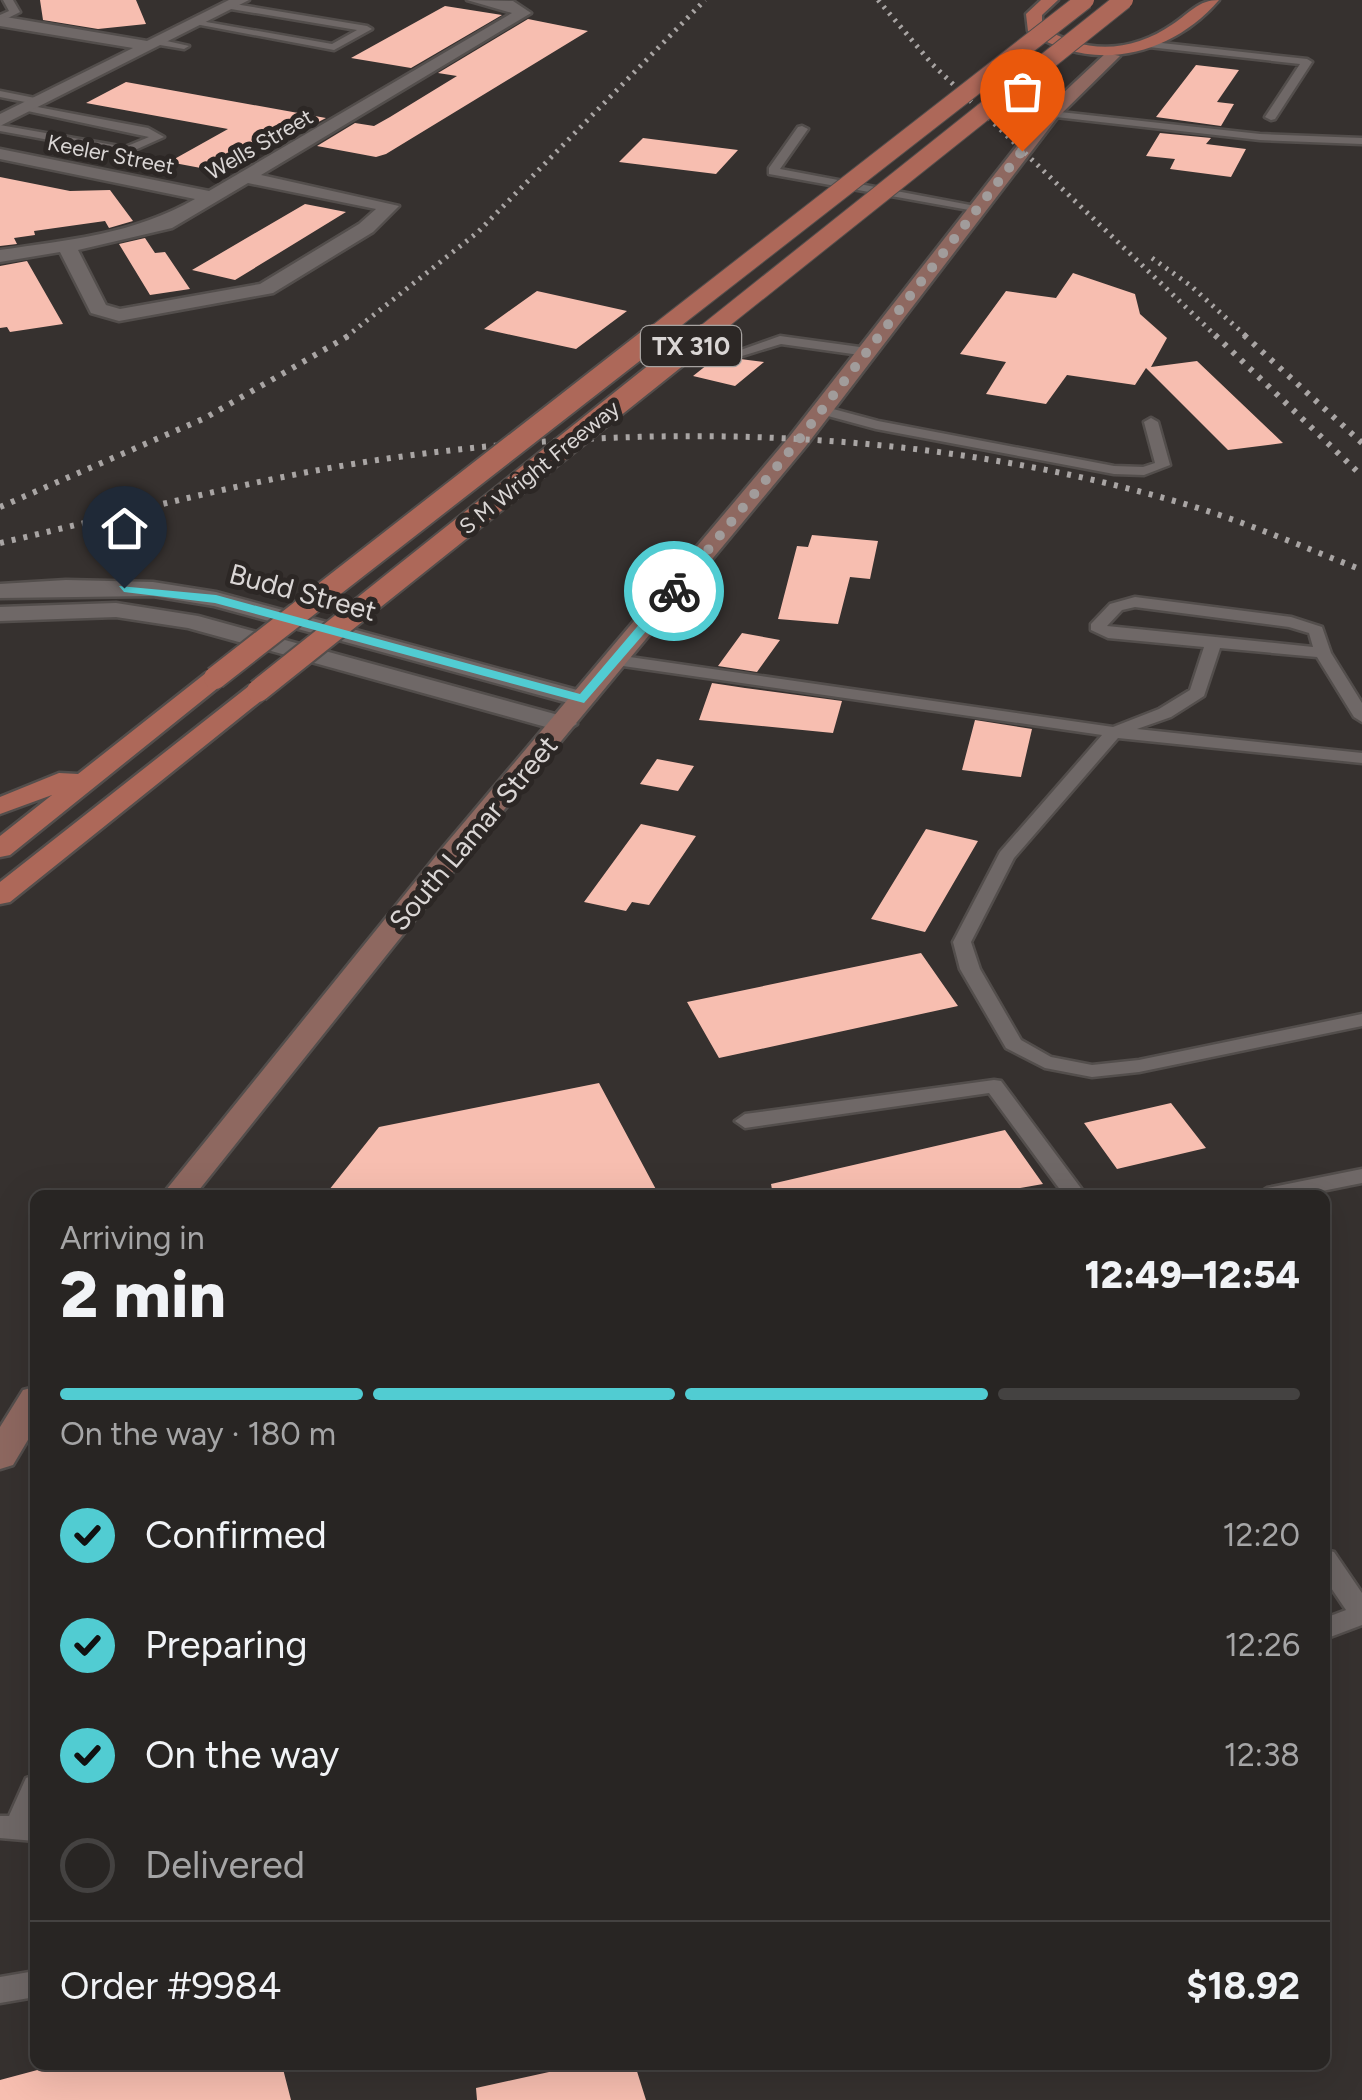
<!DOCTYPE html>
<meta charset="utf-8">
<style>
:root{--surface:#282523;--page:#343130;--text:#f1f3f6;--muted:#a5a5a6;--line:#444241;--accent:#51ccd2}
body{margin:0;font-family:Figtree,sans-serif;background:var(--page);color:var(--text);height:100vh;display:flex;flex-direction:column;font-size:38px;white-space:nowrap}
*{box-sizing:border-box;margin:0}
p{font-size:32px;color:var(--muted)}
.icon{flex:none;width:55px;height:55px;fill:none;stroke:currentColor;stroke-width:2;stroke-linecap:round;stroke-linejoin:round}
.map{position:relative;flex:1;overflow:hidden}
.details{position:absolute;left:30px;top:1190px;width:1300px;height:880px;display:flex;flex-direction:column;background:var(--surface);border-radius:15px;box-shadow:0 10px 40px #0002,0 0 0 2px var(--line)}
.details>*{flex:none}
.pin{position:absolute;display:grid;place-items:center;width:85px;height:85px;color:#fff;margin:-102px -42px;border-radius:50% 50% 50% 0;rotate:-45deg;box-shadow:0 0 10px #0007}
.pin .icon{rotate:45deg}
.courier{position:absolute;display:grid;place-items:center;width:100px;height:100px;margin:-50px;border:8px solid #51ccd2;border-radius:50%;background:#fff;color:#222;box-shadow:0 2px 12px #0007}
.head em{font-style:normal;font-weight:800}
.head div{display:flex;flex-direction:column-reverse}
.head{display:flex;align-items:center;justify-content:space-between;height:170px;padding:0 30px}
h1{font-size:65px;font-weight:800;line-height:75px}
.bar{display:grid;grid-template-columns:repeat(4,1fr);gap:15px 10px;align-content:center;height:120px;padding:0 30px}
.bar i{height:12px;border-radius:8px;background:var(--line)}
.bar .on{background:var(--accent)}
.bar p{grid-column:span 4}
.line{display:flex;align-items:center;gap:25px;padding:0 30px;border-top:2px solid var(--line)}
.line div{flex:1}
ol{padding:0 30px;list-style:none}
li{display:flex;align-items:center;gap:30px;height:110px}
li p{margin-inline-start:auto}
li .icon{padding:10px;border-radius:50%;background:var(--accent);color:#111;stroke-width:4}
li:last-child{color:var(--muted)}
li i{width:55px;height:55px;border:5px solid var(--line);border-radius:50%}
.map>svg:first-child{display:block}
</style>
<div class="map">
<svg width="1362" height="2100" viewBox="0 0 1362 2100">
<rect width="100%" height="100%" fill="#36312f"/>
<path fill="#f7beb0" d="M 40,0 L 136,0 L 146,24 L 98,29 L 43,20 Z
M 445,6 L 502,15 L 411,68 L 351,58 Z
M 528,19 L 588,31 L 386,154 L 376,157 L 317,146 L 355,123 L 374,126 L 390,117 L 457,76 L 438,73 Z
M 1196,65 L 1239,70 L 1217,102 L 1234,104 L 1221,126 L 1156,117 Z
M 126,82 L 326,118 L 222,172 L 169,162 L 228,129 L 86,103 Z
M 1160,133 L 1211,138 L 1206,144 L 1246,149 L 1231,177 L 1170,169 L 1175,159 L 1146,156 Z
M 643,138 L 738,150 L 716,174 L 619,162 Z
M 0,177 L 70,191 L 110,190 L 133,221 L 109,228 L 105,221 L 34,231 L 35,235 L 14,238 L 17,244 L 0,246 Z
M 305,204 L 346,212 L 235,280 L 192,270 Z
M 145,238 L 155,253 L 165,252 L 190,289 L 150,295 L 119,244 Z
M 27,261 L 63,324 L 10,332 L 7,327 L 0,328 L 0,266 Z
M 1073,273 L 1135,294 L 1140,314 L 1167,338 L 1151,367 L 1197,361 L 1283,443 L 1228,450 L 1146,368 L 1135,385 L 1067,375 L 1046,404 L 986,394 L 1006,362 L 960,354 L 1006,291 L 1056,298 Z
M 537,291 L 627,311 L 576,349 L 484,329 Z
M 722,353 L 740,359 L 764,362 L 735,386 L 693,376 Z
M 812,535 L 878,541 L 870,579 L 850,577 L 838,624 L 778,619 L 797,546 L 808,547 Z
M 742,633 L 780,640 L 757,672 L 718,666 Z
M 712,683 L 745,688 L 842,701 L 833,733 L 699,720 Z
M 975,720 L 1032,729 L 1021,777 L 962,770 Z
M 657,759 L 694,766 L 678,791 L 640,784 Z
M 641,824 L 696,836 L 649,905 L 632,902 L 626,911 L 584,902 Z
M 926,829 L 978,841 L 925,932 L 871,919 Z
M 921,953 L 958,1006 L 719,1058 L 687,1002 Z
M 599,1083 L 659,1195 L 325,1195 L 379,1127 Z
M 1171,1103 L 1206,1148 L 1117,1169 L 1084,1123 Z
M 1005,1130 L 1043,1184 L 981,1195 L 969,1195 L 965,1188 L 936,1195 L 773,1195 L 771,1184 Z
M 56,2065 L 282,2065 L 291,2100 L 0,2100 L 0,2080 Z
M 581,2065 L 635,2065 L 646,2100 L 477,2100 L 476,2088 Z"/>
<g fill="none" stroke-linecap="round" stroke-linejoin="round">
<defs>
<path id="service" d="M 3,0 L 13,0 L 20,12 L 0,22 L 0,15 L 9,11 Z
M 229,3 L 367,26 L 372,29 L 334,50 L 190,23 L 195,20 L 332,44 L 357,30 L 225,8 Z
M 158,39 L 189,46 L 184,49 L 154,44 L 153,42 Z
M 1144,41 L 1307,59 L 1312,62 L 1275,119 L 1271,120 L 1265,117 L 1300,64 L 1140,46 L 1140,42 Z
M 0,91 L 40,99 L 46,102 L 40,105 L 0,97 Z
M 27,105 L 148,128 L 164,137 L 126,154 L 0,131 L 0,125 L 125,147 L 149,137 L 23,110 L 21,108 Z
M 1051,111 L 1260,134 L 1362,138 L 1362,144 L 1260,140 L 1047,116 L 1045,114 Z
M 802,126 L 808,129 L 780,169 L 986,208 L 980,212 L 769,174 L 769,168 L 798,127 Z
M 780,336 L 867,348 L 874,352 L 867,356 L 781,344 L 742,356 L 735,352 Z
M 822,406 L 878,421 L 1114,466 L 1143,467 L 1155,463 L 1144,422 L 1151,418 L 1158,422 L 1170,465 L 1144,475 L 1114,474 L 876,429 L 817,413 L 817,407 Z
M 1135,597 L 1291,617 L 1322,627 L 1331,653 L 1362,703 L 1362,722 L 1354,717 L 1317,657 L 1220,648 L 1204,696 L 1171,717 L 1137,729 L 1362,753 L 1362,763 L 1118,738 L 1014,858 L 971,942 L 980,969 L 1021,1040 L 1051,1057 L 1092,1065 L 1139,1060 L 1362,1014 L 1362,1026 L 1139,1072 L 1092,1077 L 1045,1068 L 1006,1048 L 960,969 L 953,942 L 1000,852 L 1102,735 L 616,665 L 608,660 L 616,655 L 1113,727 L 1159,709 L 1190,690 L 1204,647 L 1108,638 L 1091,630 L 1091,624 L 1110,604 ZM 1135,607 L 1289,627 L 1309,633 L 1313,647 L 1107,626 L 1122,610 Z
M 994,1080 L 1001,1081 L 1086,1195 L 1064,1195 L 989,1093 L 745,1128 L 735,1121 L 745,1114 Z
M 1362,1169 L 1362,1183 L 1302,1195 L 1256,1195 L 1267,1188 Z
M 1325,1550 L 1334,1552 L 1362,1593 L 1362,1625 L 1325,1639 L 1325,1618 L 1346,1610 L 1325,1579 Z
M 35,1775 L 35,1841 L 0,1838 L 0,1816 L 9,1816 L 26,1778 Z
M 35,1971 L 35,1997 L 0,2003 L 0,1977 Z"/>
<path id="minor" d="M 229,0 L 249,0 L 0,126 L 0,114 L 133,48 L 0,26 L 0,16 L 147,41 Z
M 467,0 L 513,1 L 531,13 L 261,175 L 399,206 L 373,232 L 273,293 L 119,321 L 91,313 L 60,252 L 0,262 L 0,250 C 69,240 134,234 195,199 L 0,159 L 0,149 L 209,191 L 512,13 ZM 248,183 L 376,209 L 359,224 L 260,284 L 120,309 L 106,305 L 78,250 L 172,228 Z
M 66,580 L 153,582 L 216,592 L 592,694 L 596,699 L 583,707 L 214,606 L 153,596 L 0,598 L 0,584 Z
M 116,603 L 198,616 L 573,719 L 577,724 L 564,732 L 188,628 L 116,617 L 0,621 L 0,607 Z"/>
<path id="secondary" d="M 1106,53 L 1120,56 L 1057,118 L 806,446 L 460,863 L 195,1195 L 162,1195 L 440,851 L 790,436 L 1045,110 Z
M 35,1387 L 35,1428 L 13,1465 L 0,1469 L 0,1427 L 23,1390 Z"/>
<path id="primary" d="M 1041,0 L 1058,0 L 1042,15 L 1042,26 C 1084,55 1131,53 1173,24 C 1190,13 1198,0 1219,0 C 1170,57 1091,74 1028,31 L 1026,14 Z
M 215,671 L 224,673 L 227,678 L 224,683 L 10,855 L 0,857 L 0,836 L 52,795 L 0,814 L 0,797 L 59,773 L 78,774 L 206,673 Z
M 258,684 L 270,691 L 267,696 L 10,902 L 0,904 L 0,882 L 249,686 Z"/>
</defs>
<use href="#service" stroke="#534e4c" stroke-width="5"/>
<use href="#minor" stroke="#534e4c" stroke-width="5"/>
<use href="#secondary" stroke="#534e4c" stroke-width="5"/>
<use href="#primary" stroke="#534e4c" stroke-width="5"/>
<use href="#service" fill="#6f6867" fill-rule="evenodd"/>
<use href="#minor" fill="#6f6867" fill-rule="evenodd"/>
<use href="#secondary" fill="#8e6860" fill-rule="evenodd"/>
<use href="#primary" fill="#ad6859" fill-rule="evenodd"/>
<path stroke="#a9a5a4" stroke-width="5" stroke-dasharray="2.5 6" stroke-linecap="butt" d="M 878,0 L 932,64 L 1217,337
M 1152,258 L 1191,286 L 1247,337
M 346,337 L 478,232 L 705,0"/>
<path stroke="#a9a5a4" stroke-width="6" stroke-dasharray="4 8" stroke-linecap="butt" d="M 1215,335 L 1362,476
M 1244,335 L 1362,443
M 0,507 L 205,418 L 350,335
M 0,543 C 130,513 259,477 391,458 C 653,421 922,428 1178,502 C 1241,520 1301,546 1362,570"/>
<defs>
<path id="primary-bridge-far1" d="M 652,337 L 1085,0
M 701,337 L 1124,0"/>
<path id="primary-bridge" d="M 215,678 L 655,335
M 258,691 L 704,335"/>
</defs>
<use href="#primary-bridge-far1" stroke="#534e4c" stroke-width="20" stroke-linecap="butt"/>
<use href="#primary-bridge" stroke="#534e4c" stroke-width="26" stroke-linecap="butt"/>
<use href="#primary-bridge-far1" stroke="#ad6859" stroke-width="18"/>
<use href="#primary-bridge" stroke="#ad6859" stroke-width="22"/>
</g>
<path fill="#51ccd2" d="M 119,586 L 216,595 L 580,694 L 670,588 L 681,591 L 584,703 L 215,603 L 124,592 Z"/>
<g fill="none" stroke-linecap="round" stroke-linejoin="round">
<path stroke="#a19c9b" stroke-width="10" stroke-dasharray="0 18" d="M 674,591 L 798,441 L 1022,151"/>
</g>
<g text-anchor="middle" stroke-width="10" stroke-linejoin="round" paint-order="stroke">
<g font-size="22" fill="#dad6d5" stroke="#2c2725">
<text transform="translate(259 144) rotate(-30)" y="8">Wells Street</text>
<text transform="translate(111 154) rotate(11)" y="8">Keeler Street</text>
<text transform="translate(539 467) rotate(-39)" y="8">S M Wright Freeway</text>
</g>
<rect fill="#2c2725" stroke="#a6a2a0" stroke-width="2.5" x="641" y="326" width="100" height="40" rx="8"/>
<g font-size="25" font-weight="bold" fill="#dad6d5">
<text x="691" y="355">TX 310</text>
</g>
<g font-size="28" fill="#dad6d5" stroke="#2c2725">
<text transform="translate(303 592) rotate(15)" y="10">Budd Street</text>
<text transform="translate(473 833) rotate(-50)" y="10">South Lamar Street</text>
</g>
</g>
</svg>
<div class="pin" style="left:1022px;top:151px;background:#ea580c"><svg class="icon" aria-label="bag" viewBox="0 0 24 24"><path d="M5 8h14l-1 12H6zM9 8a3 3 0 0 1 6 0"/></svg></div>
<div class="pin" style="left:124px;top:588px;background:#1f2937"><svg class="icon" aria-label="home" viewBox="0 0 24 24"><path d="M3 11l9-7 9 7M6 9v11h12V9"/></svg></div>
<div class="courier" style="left:674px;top:591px"><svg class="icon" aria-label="bike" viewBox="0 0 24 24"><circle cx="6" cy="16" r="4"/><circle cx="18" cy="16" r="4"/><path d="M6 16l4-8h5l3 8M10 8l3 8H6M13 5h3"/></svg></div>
<section class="details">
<div class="head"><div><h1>2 min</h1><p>Arriving in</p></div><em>12:49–12:54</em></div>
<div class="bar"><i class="on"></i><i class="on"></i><i class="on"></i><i></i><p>On the way · 180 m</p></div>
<ol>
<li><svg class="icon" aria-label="check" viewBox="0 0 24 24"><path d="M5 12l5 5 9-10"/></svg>Confirmed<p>12:20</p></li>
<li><svg class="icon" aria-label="check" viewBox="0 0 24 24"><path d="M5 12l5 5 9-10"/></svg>Preparing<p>12:26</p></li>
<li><svg class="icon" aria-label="check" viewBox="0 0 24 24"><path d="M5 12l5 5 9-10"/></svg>On the way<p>12:38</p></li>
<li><i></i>Delivered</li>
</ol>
<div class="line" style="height:130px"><div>Order #9984</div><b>$18.92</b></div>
</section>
</div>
